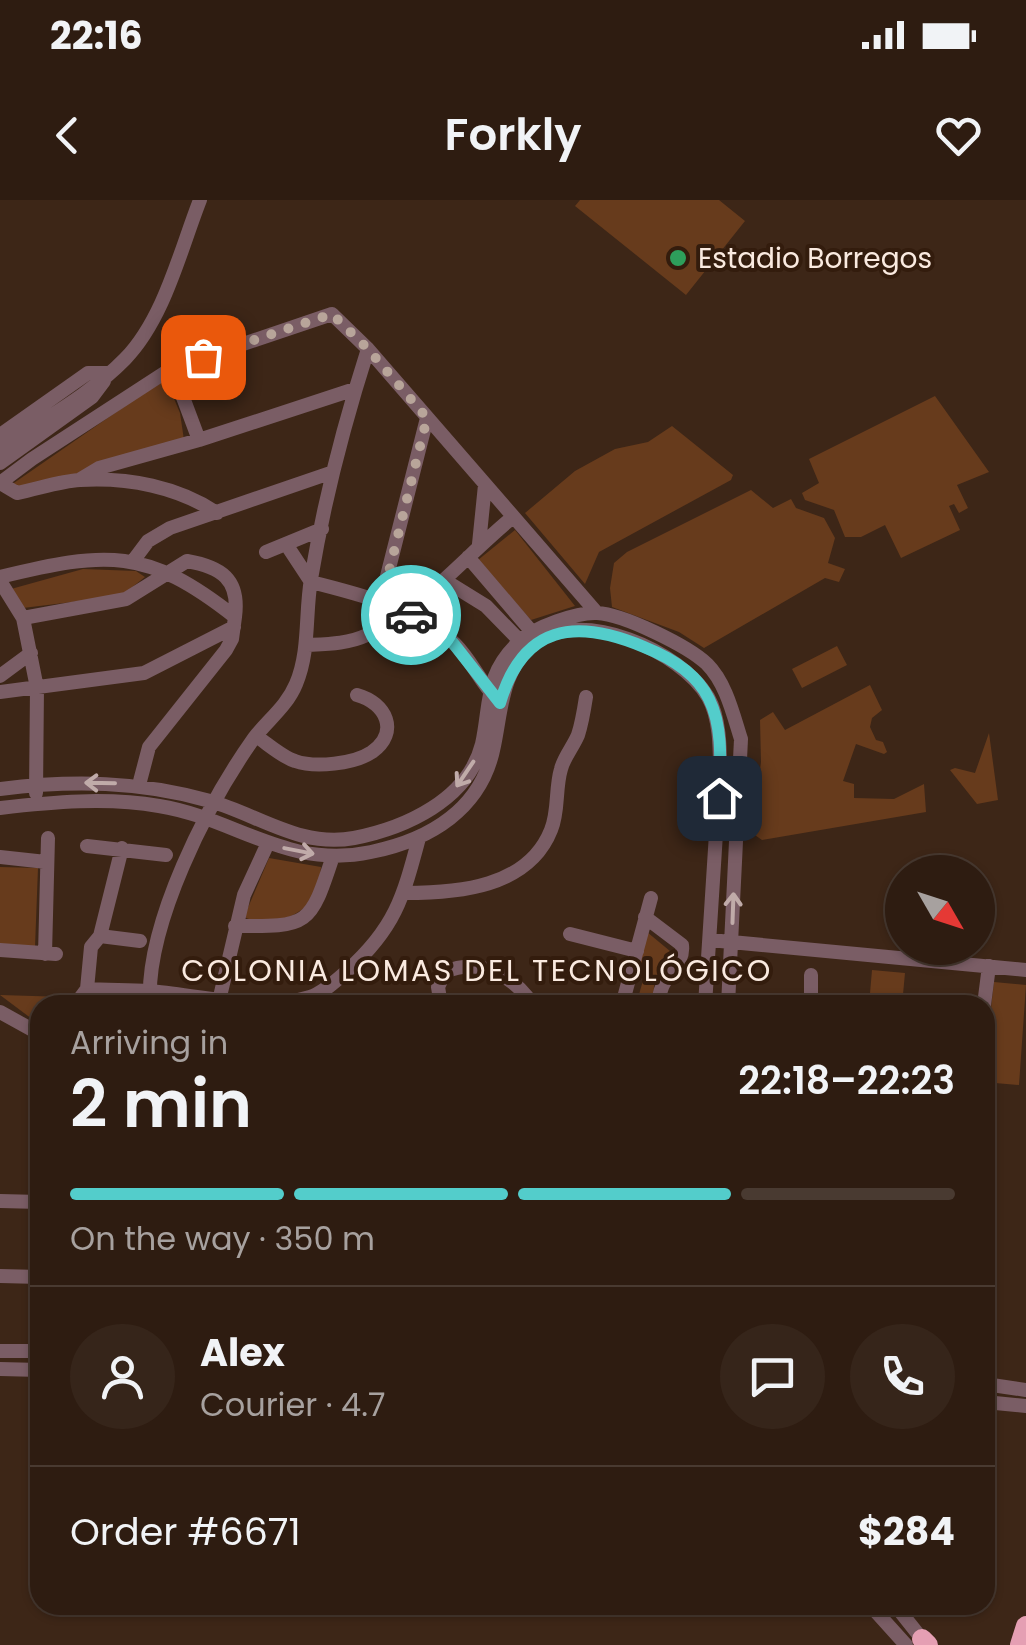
<!DOCTYPE html>
<meta charset="utf-8">
<style>
:root{--surface:#2e1c11;--page:#36251a;--text:#f1f3f6;--muted:#a7a19f;--line:#493a31;--accent:#53cdcb}
body{margin:0;font-family:Poppins,sans-serif;background:var(--page);color:var(--text);height:100vh;display:flex;flex-direction:column;font-size:38px;white-space:nowrap}
*{box-sizing:border-box;margin:0}
p{font-size:32px;color:var(--muted)}
.icon{flex:none;width:55px;height:55px;fill:none;stroke:currentColor;stroke-width:2;stroke-linecap:round;stroke-linejoin:round}
.map{position:relative;flex:1;overflow:hidden}
.details{position:absolute;left:30px;top:795px;width:965px;height:620px;display:flex;flex-direction:column;background:var(--surface);border-radius:30px;box-shadow:0 2px 8px #0004,0 0 0 2px var(--line)}
.details>*{flex:none}
.needle{width:65px;rotate:129deg}
.tools{position:absolute;left:885px;top:655px;display:grid;gap:20px}
.tools a{display:grid;place-items:center;width:110px;height:110px;border-radius:50%;background:var(--surface);box-shadow:0 2px 8px #0004,0 0 0 2px var(--line);font-size:50px}
.pin{position:absolute;display:grid;place-items:center;width:85px;height:85px;color:#fff;margin:-42px;border-radius:20px;box-shadow:0 5px 15px #0006}
.courier{position:absolute;display:grid;place-items:center;width:100px;height:100px;margin:-50px;border:8px solid #53cdcb;border-radius:50%;background:#fff;color:#222;box-shadow:0 2px 12px #0007}
.head em{font-style:normal;font-weight:600}
.head div{display:flex;flex-direction:column-reverse}
.head{display:flex;align-items:center;justify-content:space-between;height:170px;padding:0 40px}
h1{font-size:65px;font-weight:600;line-height:75px}
.bar{display:grid;grid-template-columns:repeat(4,1fr);gap:15px 10px;align-content:center;height:120px;padding:0 40px}
.bar i{height:12px;border-radius:8px;background:var(--line)}
.bar .selected{background:var(--accent)}
.bar p{grid-column:span 4}
.line{display:flex;align-items:center;gap:25px;padding:0 40px;border-top:2px solid var(--line)}
.line div{flex:1}
.round{display:grid;place-items:center;flex:none;width:105px;height:105px;border-radius:52px;background:var(--page)}
.status{display:flex;justify-content:space-between;align-items:center;height:70px;padding:0 50px;background:var(--surface);direction:ltr}
.status svg{height:28px;fill:currentColor}
header{display:flex;justify-content:space-between;align-items:center;height:130px;padding:0 40px;background:var(--surface);font-size:45px;font-weight:600}
.map>svg:first-child{display:block}
</style>
<div class="status"><b>22:16</b><svg viewBox="0 0 49 12"><path d="M0 12V9h3v3zM5 12V6h3v6zM10 12V3h3v9zM15 12V0h3v12zM26 1h20v11H26zM47 4h2v5h-2z"/></svg></div>
<header><svg class="icon" aria-label="back" viewBox="0 0 24 24"><path d="M15 5l-7 7 7 7"/></svg>Forkly<svg class="icon" aria-label="heart" viewBox="0 0 24 24"><path d="M12 20l-8-8c-3-5 5-10 8-4 3-6 11-1 8 4z"/></svg></header>
<div class="map">
<svg width="1026" height="1445" viewBox="0 0 1026 1445">
<rect width="100%" height="100%" fill="#3d2617"/>
<path fill="#673b1c" d="M 580,0 L 719,0 L 745,21 L 686,95 L 575,6 Z
M 161,181 L 168,184 L 180,213 L 184,240 L 30,288 L 11,285 Z
M 935,196 L 989,272 L 957,285 L 968,308 L 959,313 L 954,304 L 949,306 L 960,330 L 901,358 L 885,325 L 861,337 L 845,337 L 834,310 L 805,300 L 802,293 L 819,283 L 809,259 Z
M 672,226 L 733,275 L 731,280 L 599,352 L 585,384 L 525,313 L 575,271 L 615,249 L 648,242 Z
M 751,290 L 773,308 L 791,299 L 796,308 L 824,318 L 835,338 L 828,363 L 845,369 L 839,382 L 825,378 L 704,448 L 679,432 L 612,407 L 610,388 L 614,363 L 627,352 Z
M 515,330 L 575,406 L 531,420 L 478,360 Z
M 83,369 L 136,371 L 145,377 L 121,396 L 23,408 L 11,389 Z
M 837,446 L 847,465 L 802,488 L 792,469 Z
M 870,485 L 882,510 L 872,518 L 870,527 L 876,540 L 883,542 L 887,552 L 884,554 L 856,544 L 843,581 L 854,584 L 854,598 L 894,599 L 924,584 L 926,612 L 762,640 L 752,633 L 761,562 L 760,520 L 773,512 L 785,530 Z
M 989,533 L 998,600 L 977,604 L 950,570 L 955,568 L 975,573 Z
M 269,658 L 321,667 C 320,674 320,685 316,692 C 304,718 269,728 244,717 Z
M 0,667 L 38,668 L 35,747 L 0,749 Z
M 647,732 L 676,756 L 654,786 L 653,805 L 636,805 L 644,777 L 636,774 Z
M 872,770 L 905,773 L 902,805 L 869,805 Z
M 994,782 L 1026,785 L 1019,885 L 995,883 L 997,852 L 986,851 Z
M 0,795 L 66,797 L 65,805 L 40,805 L 40,825 Z"/>
<g fill="none" stroke-linecap="round" stroke-linejoin="round">
<path stroke="#7a5d65" stroke-width="14" d="M 172,168 L 199,240
M 0,235 L 88,173 L 110,173
M 0,249 C 41,221 90,195 125,159 C 164,119 180,51 200,0
M 0,263 L 92,197 L 104,181
M 79,280 L 99,268 L 199,240 L 355,189
M 0,283 L 32,259 L 172,168 L 332,114 L 368,149 L 597,413
M 0,283 L 17,293 C 38,289 60,281 80,280 C 128,277 178,287 217,313
M 286,344 L 311,382 C 361,395 415,407 455,444 C 470,459 479,479 493,495
M 479,344 L 485,285
M 266,352 L 322,329
M 468,357 L 532,432
M 133,361 L 148,341 L 170,328 L 333,272
M 0,377 C 107,351 146,347 235,417 L 232,439 L 226,450 L 149,547 L 139,585
M 444,380 L 486,406 L 520,441
M 0,381 L 23,418 L 37,488 L 36,593
M 381,400 L 427,218
M 23,418 L 126,399 L 187,361 C 221,367 240,379 235,417
M 306,445 C 327,444 348,444 367,435 C 424,408 465,356 513,317
M 0,476 L 31,453
M 0,492 L 144,473 L 234,427
M 256,536 C 268,544 282,557 295,561 C 315,568 354,564 372,552 C 400,532 386,503 357,495
M 0,589 C 72,580 140,581 210,601 C 259,615 300,648 354,638 C 405,628 468,600 482,544 C 491,503 484,474 520,441 C 535,427 577,412 597,413 C 623,414 688,446 707,464 C 726,483 733,514 741,539 L 728,805
M 0,608 C 52,602 107,597 159,606 C 235,618 287,670 371,652 C 430,640 482,609 494,546 C 502,508 501,470 535,443 C 582,407 681,451 708,497 C 720,518 720,548 720,571 L 705,805
M 87,646 L 166,655
M 0,657 L 46,662
M 405,693 C 457,693 528,688 551,630 C 559,611 555,589 561,569 C 564,557 573,547 578,535 C 582,523 584,510 586,497
M 645,717 L 682,745 C 685,769 657,776 659,805
M 235,726 C 309,727 310,726 333,656
M 570,734 L 637,751
M 100,736 L 140,741
M 710,740 L 1026,770
M 0,750 L 56,754
M 45,754 L 48,638
M 87,789 C 107,790 128,790 149,791 C 198,795 262,812 310,797 C 323,793 337,780 347,771 C 395,728 403,698 419,638
M 87,789 L 91,747 L 100,736 L 122,648
M 75,805 L 87,789
M 150,805 C 145,725 208,603 254,538 C 268,520 287,506 296,484 C 310,451 305,414 311,379 C 324,301 344,224 368,149
M 218,805 L 244,695 L 267,645
M 441,805 L 438,787 L 445,772 C 479,757 513,775 533,805
M 622,805 L 651,698
M 811,805 L 811,775
M 984,805 L 989,766
M 0,812 L 40,834
M 0,1001 L 40,1002
M 0,1076 L 40,1077
M 0,1151 L 40,1151
M 0,1169 L 40,1170
M 985,1184 L 1026,1190
M 985,1202 L 1026,1206
M 870,1405 L 906,1445
M 895,1405 L 926,1444"/>
<path stroke="#e59fb3" stroke-width="20" d="M 922,1439 L 928,1445
M 1020,1445 L 1026,1426"/>
</g>
<defs><path id="oneway-shaft" d="M-6 0H5M1.5-3L5.5 0L1.5 3" fill="none" stroke-width="1.6" stroke-linecap="round" stroke-linejoin="round" transform="scale(2.5)"/></defs>
<g stroke="#c0aba9">
<use href="#oneway-shaft" transform="translate(465 574) rotate(124)"/>
<use href="#oneway-shaft" transform="translate(100 583) rotate(-179)"/>
<use href="#oneway-shaft" transform="translate(299 651) rotate(11)"/>
<use href="#oneway-shaft" transform="translate(733 708) rotate(-88)"/>
</g>
<g fill="none" stroke-linecap="round" stroke-linejoin="round">
<path stroke="#b8a59a" stroke-width="10" stroke-dasharray="0 18" d="M 203,157 L 332,114 L 368,149 L 427,218 L 382,400 L 411,415"/>
<path stroke="#53cdcb" stroke-width="12" d="M 411,415 L 453,443 L 500,503 C 523,425 575,418 644,447 C 669,457 697,474 709,499 C 724,529 720,567 719,598"/>
</g>
<circle fill="#2e9e5b" stroke="#331c0d" stroke-width="4" cx="678" cy="58" r="10"/>
<g text-anchor="middle" stroke-width="8" stroke-linejoin="round" paint-order="stroke">
<g font-size="28" fill="#faeae0" stroke="#331c0d" text-anchor="start">
<text x="698" y="68">Estadio Borregos</text>
</g>
<g font-size="30" letter-spacing="2.5" fill="#faeae0" stroke="#331c0d">
<text x="477" y="781">COLONIA LOMAS DEL TECNOLÓGICO</text>
</g>
</g>
</svg>
<div class="tools">
<a><svg class="needle" viewBox="-14 -14 28 28"><path d="M0-13l5 13h-10z" fill="#e53935"/><path d="M0 13l5-13h-10z" fill="#a7a19f"/></svg></a>
</div>
<div class="pin" style="left:203px;top:157px;background:#ea580c"><svg class="icon" aria-label="bag" viewBox="0 0 24 24"><path d="M5 8h14l-1 12H6zM9 8a3 3 0 0 1 6 0"/></svg></div>
<div class="pin" style="left:719px;top:598px;background:#1f2937"><svg class="icon" aria-label="home" viewBox="0 0 24 24"><path d="M3 11l9-7 9 7M6 9v11h12V9"/></svg></div>
<div class="courier" style="left:411px;top:415px"><svg class="icon" aria-label="car" viewBox="0 0 24 24"><path d="M5 17H2v-5l4-1 3-4h7l3 4 3 1v5h-3M9 17h6M6 11h13"/><circle cx="7" cy="17" r="2"/><circle cx="17" cy="17" r="2"/></svg></div>
<section class="details">
<div class="head"><div><h1>2 min</h1><p>Arriving in</p></div><em>22:18–22:23</em></div>
<div class="bar"><i class="selected"></i><i class="selected"></i><i class="selected"></i><i></i><p>On the way · 350 m</p></div>
<div class="line" style="height:180px"><a class="round"><svg class="icon" aria-label="person" viewBox="0 0 24 24"><circle cx="12" cy="8" r="4"/><path d="M4 21q1-7 8-7t8 7"/></svg></a><div><b>Alex</b><p>Courier · 4.7</p></div><a class="round"><svg class="icon" aria-label="chat" viewBox="0 0 24 24"><path d="M4 5h16v11H9l-5 4z"/></svg></a><a class="round"><svg class="icon" aria-label="phone" viewBox="0 0 24 24"><path d="M5 4h4l2 5-3 2q2 4 5 5l2-3 5 2v4C11 20 4 13 5 4z"/></svg></a></div>
<div class="line" style="height:130px"><div>Order #6671</div><b>$284</b></div>
</section>
</div>
